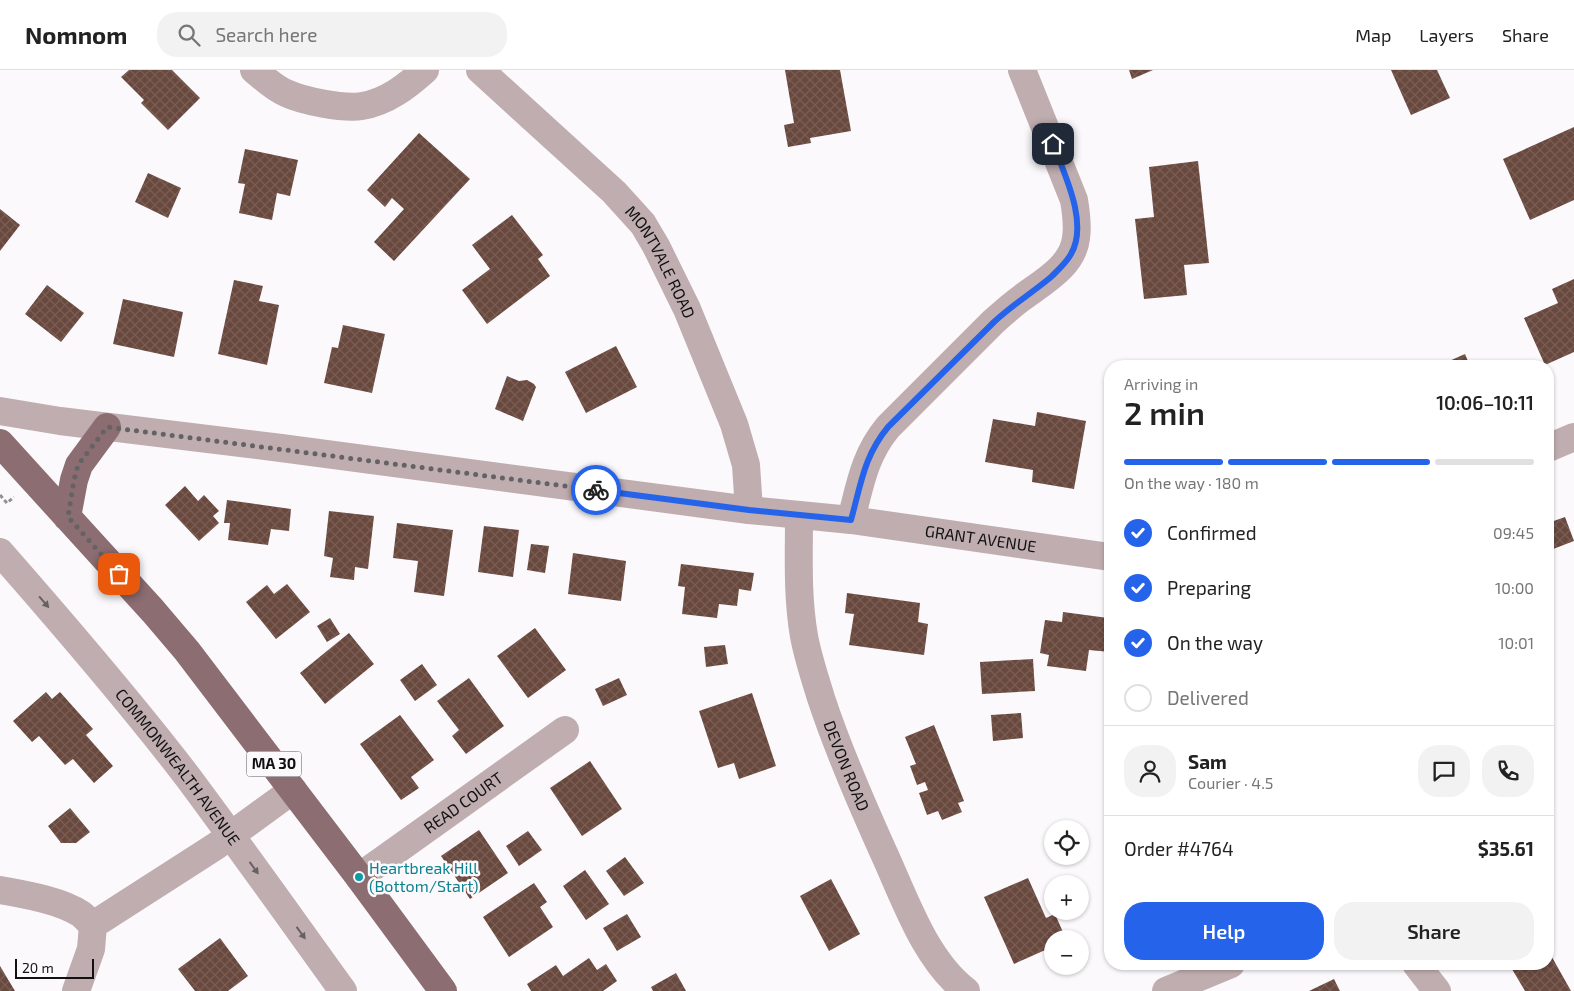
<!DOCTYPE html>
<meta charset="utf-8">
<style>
:root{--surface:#fff;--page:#f2f2f2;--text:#222;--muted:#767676;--line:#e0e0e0;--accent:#2563eb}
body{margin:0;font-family:"Exo 2",sans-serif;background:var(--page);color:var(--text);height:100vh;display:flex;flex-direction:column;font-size:19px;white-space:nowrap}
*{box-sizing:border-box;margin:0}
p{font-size:16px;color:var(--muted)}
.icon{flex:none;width:28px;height:28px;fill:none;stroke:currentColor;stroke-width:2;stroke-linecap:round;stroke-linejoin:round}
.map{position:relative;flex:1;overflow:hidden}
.drawer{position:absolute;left:1104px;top:290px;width:450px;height:610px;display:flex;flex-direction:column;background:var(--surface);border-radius:20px;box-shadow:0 1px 4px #0004}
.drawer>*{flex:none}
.fabs{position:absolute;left:1044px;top:750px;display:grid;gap:10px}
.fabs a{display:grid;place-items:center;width:45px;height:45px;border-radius:50%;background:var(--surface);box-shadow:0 1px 4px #0004;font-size:25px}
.scale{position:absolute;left:15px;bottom:12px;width:79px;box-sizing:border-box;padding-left:5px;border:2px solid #121112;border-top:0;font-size:14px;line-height:18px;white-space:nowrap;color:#121112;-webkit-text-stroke:4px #fbf9fc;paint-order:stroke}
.pin{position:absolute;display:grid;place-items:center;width:42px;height:42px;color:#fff;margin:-21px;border-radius:10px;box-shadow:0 2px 8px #0006}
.courier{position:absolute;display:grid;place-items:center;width:50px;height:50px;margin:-25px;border:4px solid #2563eb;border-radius:50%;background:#fff;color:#222;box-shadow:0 1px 6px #0007}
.overview em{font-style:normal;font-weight:600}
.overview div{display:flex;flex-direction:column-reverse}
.overview{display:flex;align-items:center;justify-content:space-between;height:85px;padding:0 20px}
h1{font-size:32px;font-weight:600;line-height:38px}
.bar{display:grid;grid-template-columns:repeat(4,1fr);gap:8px 5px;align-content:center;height:60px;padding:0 20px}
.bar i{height:6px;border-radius:4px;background:var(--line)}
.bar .on{background:var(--accent)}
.bar p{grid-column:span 4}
.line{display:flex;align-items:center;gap:12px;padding:0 20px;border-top:1px solid var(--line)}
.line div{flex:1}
.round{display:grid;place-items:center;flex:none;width:52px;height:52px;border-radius:20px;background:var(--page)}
ol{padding:0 20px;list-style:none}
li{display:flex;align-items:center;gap:15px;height:55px}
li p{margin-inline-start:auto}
li .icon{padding:5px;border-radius:50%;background:var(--accent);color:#fff;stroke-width:4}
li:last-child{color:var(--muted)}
li i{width:28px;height:28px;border:2px solid var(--line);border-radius:50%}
.action{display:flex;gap:10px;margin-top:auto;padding:10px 20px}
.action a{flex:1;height:58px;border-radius:20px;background:var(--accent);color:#fff;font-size:20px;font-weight:600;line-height:58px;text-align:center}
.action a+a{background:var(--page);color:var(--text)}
header{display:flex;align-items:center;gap:30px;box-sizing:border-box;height:70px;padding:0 25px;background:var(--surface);border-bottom:1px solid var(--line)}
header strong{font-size:24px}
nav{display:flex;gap:28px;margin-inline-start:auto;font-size:18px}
.search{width:350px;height:45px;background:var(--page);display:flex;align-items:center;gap:12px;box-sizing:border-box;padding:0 18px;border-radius:20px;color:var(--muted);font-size:19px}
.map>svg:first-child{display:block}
</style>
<header>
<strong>Nomnom</strong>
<div class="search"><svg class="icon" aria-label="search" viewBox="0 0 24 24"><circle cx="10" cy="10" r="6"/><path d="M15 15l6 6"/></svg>Search here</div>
<nav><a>Map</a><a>Layers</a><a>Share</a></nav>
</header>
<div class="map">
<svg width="1574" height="921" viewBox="0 0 1574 921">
<defs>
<pattern id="building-cross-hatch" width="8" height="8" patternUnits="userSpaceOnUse" patternTransform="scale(1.25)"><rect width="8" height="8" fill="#69483e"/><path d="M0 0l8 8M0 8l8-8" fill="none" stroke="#795e56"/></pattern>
</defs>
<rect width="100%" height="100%" fill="#fbf9fc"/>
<path fill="url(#building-cross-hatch)" d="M 129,0 L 172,0 L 200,28 L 168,60 L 141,33 L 144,30 L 121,7 Z
M 785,0 L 840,0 L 851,61 L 810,68 L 811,73 L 788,77 L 784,55 L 794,53 Z
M 1129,0 L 1153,0 L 1132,9 Z
M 1391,0 L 1437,0 L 1450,28 L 1411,45 Z
M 1574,57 L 1574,130 L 1530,150 L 1503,89 Z
M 419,63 L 470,109 L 394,191 L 374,172 L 404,139 L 392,128 L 385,137 L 367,120 Z
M 245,79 L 298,90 L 290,126 L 277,123 L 272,150 L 239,143 L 245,114 L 238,113 Z
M 1198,91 L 1209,193 L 1184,195 L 1187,225 L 1144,229 L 1135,149 L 1154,147 L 1149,97 Z
M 148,103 L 181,118 L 168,148 L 135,132 Z
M 0,139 L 20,155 L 0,181 Z
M 512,145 L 543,185 L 538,189 L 550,206 L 487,254 L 462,220 L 490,199 L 472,175 Z
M 1574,209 L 1574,282 L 1545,295 L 1524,248 L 1558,233 L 1552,219 Z
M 234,210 L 263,216 L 259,231 L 279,235 L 267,295 L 218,284 Z
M 47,215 L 84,243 L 61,272 L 25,244 Z
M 123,229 L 183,242 L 174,287 L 113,274 Z
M 343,255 L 385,264 L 372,323 L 324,313 L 332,277 L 338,278 Z
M 616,276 L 637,317 L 586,343 L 565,302 Z
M 1465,284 L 1470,296 L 1438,296 Z
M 507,306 L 519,311 L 527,310 L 534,314 L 536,317 L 523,351 L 495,339 Z
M 1037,342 L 1086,351 L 1074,419 L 1032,412 L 1033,400 L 985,392 L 993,349 L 1035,356 Z
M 185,416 L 198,431 L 204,425 L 219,441 L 213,446 L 219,453 L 199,471 L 165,435 Z
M 227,430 L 291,439 L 289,461 L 271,459 L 268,475 L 228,470 L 230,453 L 224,453 Z
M 329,441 L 374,446 L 368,499 L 355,497 L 354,510 L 330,507 L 333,488 L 324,486 Z
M 1565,447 L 1574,471 L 1548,481 L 1548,453 Z
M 397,453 L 453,460 L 444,526 L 414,522 L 418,491 L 393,488 Z
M 484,456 L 519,460 L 513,507 L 478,502 Z
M 531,474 L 549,476 L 545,503 L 527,500 Z
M 573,483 L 626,491 L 621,531 L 568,524 Z
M 681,494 L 754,503 L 751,521 L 739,519 L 737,536 L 719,534 L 717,548 L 682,544 L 685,517 L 678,516 Z
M 287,514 L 310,542 L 276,569 L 246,532 L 267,515 L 274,524 Z
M 847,523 L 920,533 L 918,552 L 928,554 L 924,585 L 849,575 L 854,544 L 845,543 Z
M 1063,542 L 1108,548 L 1106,563 L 1110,563 L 1110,582 L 1089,580 L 1086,601 L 1047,596 L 1049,585 L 1040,583 L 1045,550 L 1062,552 Z
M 330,548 L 340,564 L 327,572 L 317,556 Z
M 535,558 L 566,600 L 528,628 L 497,586 Z
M 349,563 L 374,594 L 325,634 L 300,603 Z
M 725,575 L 728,594 L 706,597 L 704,577 Z
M 1033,589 L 1035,621 L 982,624 L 980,592 Z
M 422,594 L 437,615 L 415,631 L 400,610 Z
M 469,608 L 504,656 L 466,684 L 452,666 L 459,660 L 437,631 Z
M 619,608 L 627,625 L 603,636 L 595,619 Z
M 46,622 L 52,629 L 60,622 L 93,659 L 86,665 L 113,696 L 94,713 L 73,689 L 65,695 L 39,666 L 32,672 L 13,651 Z
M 752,623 L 776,696 L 739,709 L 734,693 L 718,698 L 699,641 Z
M 1021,643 L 1023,668 L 993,671 L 991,645 Z
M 400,645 L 434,690 L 411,707 L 419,718 L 401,730 L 360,674 Z
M 934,655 L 964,731 L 958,733 L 962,742 L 942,750 L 938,741 L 927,745 L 919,723 L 928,720 L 925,712 L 917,715 L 910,696 L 916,694 L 905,667 Z
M 590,691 L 622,739 L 582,766 L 550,718 Z
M 70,738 L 90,762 L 76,773 L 61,773 L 48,756 Z
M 479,760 L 508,803 L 470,829 L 441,786 Z
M 528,761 L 542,780 L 519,796 L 506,776 Z
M 625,787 L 644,813 L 624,826 L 606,801 Z
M 585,800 L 609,834 L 586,850 L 563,816 Z
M 1028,808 L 1046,848 L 1055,844 L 1066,869 L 1052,869 L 1052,877 L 1014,894 L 984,827 Z
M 831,809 L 860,864 L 829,881 L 800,826 Z
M 534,813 L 547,832 L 540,837 L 553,857 L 509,887 L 483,847 Z
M 1110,831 L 1110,846 L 1104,834 Z
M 627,844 L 641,867 L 617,881 L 603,858 Z
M 220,868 L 248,906 L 228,921 L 195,921 L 178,899 Z
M 1548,880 L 1571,921 L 1525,921 L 1509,894 L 1548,894 Z
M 589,888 L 597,900 L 606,894 L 617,911 L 603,921 L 531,921 L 527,914 L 556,895 L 563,906 Z
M 0,896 L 15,921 L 0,921 Z
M 676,903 L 686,921 L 653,921 L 651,917 Z
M 1334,909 L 1340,921 L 1309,921 Z"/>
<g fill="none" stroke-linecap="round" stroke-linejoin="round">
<path stroke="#939193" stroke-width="3" stroke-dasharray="4 2.5" stroke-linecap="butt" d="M 0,425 L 7,433 L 14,427"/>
<g stroke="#bfadaf" stroke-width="28">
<path d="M 254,0 C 264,8 274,18 286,23 C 303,31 343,39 362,36 C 387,32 407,16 425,0"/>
<path id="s1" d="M 480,0 L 614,122 L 643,154 L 656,176 L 687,239 L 734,354 L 746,395 L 749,440"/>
<path id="s2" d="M 799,445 C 799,486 797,526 804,566 C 808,588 815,608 821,628 C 838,680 860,730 882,779 C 904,826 924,889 966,921"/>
<path d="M 851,450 C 860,415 864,386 888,357 L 993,252 C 1003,243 1012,235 1023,227 C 1043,212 1073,196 1076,168 C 1078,156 1076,142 1074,130 L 1022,0"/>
<path id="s3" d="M 0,482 C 64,555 128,629 187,706 C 240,777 291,849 343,921"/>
<path id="s4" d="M 359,807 L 565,660"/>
<path d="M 0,820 C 26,825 59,830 81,844 C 85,847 89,852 93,855"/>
<path d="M 1416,894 L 1437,921"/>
<path d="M 76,921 L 91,879 L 93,855 L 216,776 L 293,720"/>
<path d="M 1166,921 L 1231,894"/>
</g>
<g stroke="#bfadaf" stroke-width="28">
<path id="s5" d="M 0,341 L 60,351 L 281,378 L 749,440 L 851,450 L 1110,487"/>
<path d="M 1548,378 L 1574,367"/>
</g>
<path stroke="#8c6d71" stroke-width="28" d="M 0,373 L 153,541 L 187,581 L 359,807 L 443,921
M 67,447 L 74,410 L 79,395 L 107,357"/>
</g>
<defs><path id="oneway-solid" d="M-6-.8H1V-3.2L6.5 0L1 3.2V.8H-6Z" transform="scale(1.25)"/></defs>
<g fill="#685f60">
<use href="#oneway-solid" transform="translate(44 532) rotate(49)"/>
<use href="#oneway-solid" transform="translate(254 798) rotate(54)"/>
<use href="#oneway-solid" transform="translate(301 863) rotate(54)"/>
</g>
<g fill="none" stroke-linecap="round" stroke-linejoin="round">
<path stroke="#646264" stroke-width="5" stroke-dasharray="0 9" d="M 119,504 L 68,447 L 74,410 L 78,395 L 107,357 L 596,420"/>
<path stroke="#2563eb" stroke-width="6" d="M 596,420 L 749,440 L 851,450 C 861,414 864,386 888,357 L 994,252 C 1012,235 1032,223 1051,207 C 1058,200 1066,193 1071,184 C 1089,153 1064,103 1053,74"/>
</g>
<circle fill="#0f9aa8" stroke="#fbf9fc" stroke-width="2" cx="359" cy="807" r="5"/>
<g text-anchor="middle" stroke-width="5" stroke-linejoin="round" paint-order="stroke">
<rect fill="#fbf9fc" stroke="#585758" stroke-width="1" x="246.5" y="681.5" width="55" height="25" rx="4"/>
<g font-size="15" font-weight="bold" fill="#121112">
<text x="274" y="699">MA 30</text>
</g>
<g font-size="16" fill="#121112" stroke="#fbf9fc">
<text dy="6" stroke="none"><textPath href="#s1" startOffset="266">MONTVALE ROAD</textPath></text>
<text dy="6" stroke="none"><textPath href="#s5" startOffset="989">GRANT AVENUE</textPath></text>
<text dy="6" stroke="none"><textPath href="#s2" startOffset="258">DEVON ROAD</textPath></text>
<text dy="6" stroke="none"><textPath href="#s3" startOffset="279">COMMONWEALTH AVENUE</textPath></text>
<text dy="6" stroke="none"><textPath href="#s4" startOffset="128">READ COURT</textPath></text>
</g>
<g font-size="16" fill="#0d838f" stroke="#fbf9fc" text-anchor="start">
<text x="369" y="804">Heartbreak Hill<tspan x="369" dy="18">(Bottom/Start)</tspan></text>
</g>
</g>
</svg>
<div class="fabs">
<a><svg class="icon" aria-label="locate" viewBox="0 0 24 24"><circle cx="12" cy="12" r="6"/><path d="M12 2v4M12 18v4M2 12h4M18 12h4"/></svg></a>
<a>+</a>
<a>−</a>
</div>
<div class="scale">20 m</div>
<div class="pin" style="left:119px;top:504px;background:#ea580c"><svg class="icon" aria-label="bag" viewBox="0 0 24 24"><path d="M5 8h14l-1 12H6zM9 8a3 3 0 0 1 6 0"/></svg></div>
<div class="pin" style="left:1053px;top:74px;background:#1f2937"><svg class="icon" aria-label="home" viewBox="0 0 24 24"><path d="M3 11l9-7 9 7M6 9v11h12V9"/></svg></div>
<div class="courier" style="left:596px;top:420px"><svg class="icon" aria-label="bike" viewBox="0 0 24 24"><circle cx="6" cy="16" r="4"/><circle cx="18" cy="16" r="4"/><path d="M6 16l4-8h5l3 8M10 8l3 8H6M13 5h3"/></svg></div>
<section class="drawer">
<div class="overview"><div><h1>2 min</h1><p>Arriving in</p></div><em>10:06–10:11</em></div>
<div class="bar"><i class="on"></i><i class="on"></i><i class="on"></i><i></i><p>On the way · 180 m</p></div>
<ol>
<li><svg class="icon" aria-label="check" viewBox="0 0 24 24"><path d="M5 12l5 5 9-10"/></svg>Confirmed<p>09:45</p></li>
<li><svg class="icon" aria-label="check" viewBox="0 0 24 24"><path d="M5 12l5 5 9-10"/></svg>Preparing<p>10:00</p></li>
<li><svg class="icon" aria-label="check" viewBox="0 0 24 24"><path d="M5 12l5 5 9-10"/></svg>On the way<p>10:01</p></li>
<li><i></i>Delivered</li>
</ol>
<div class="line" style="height:90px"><a class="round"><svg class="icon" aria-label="person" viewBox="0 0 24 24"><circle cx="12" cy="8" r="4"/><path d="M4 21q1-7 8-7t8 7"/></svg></a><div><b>Sam</b><p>Courier · 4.5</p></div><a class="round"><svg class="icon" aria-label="chat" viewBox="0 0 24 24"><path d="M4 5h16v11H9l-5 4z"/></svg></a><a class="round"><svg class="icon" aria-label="phone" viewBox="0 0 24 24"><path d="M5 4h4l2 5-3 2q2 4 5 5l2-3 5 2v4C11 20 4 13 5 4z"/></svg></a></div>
<div class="line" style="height:65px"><div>Order #4764</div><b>$35.61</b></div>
<div class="action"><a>Help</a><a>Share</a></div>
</section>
</div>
